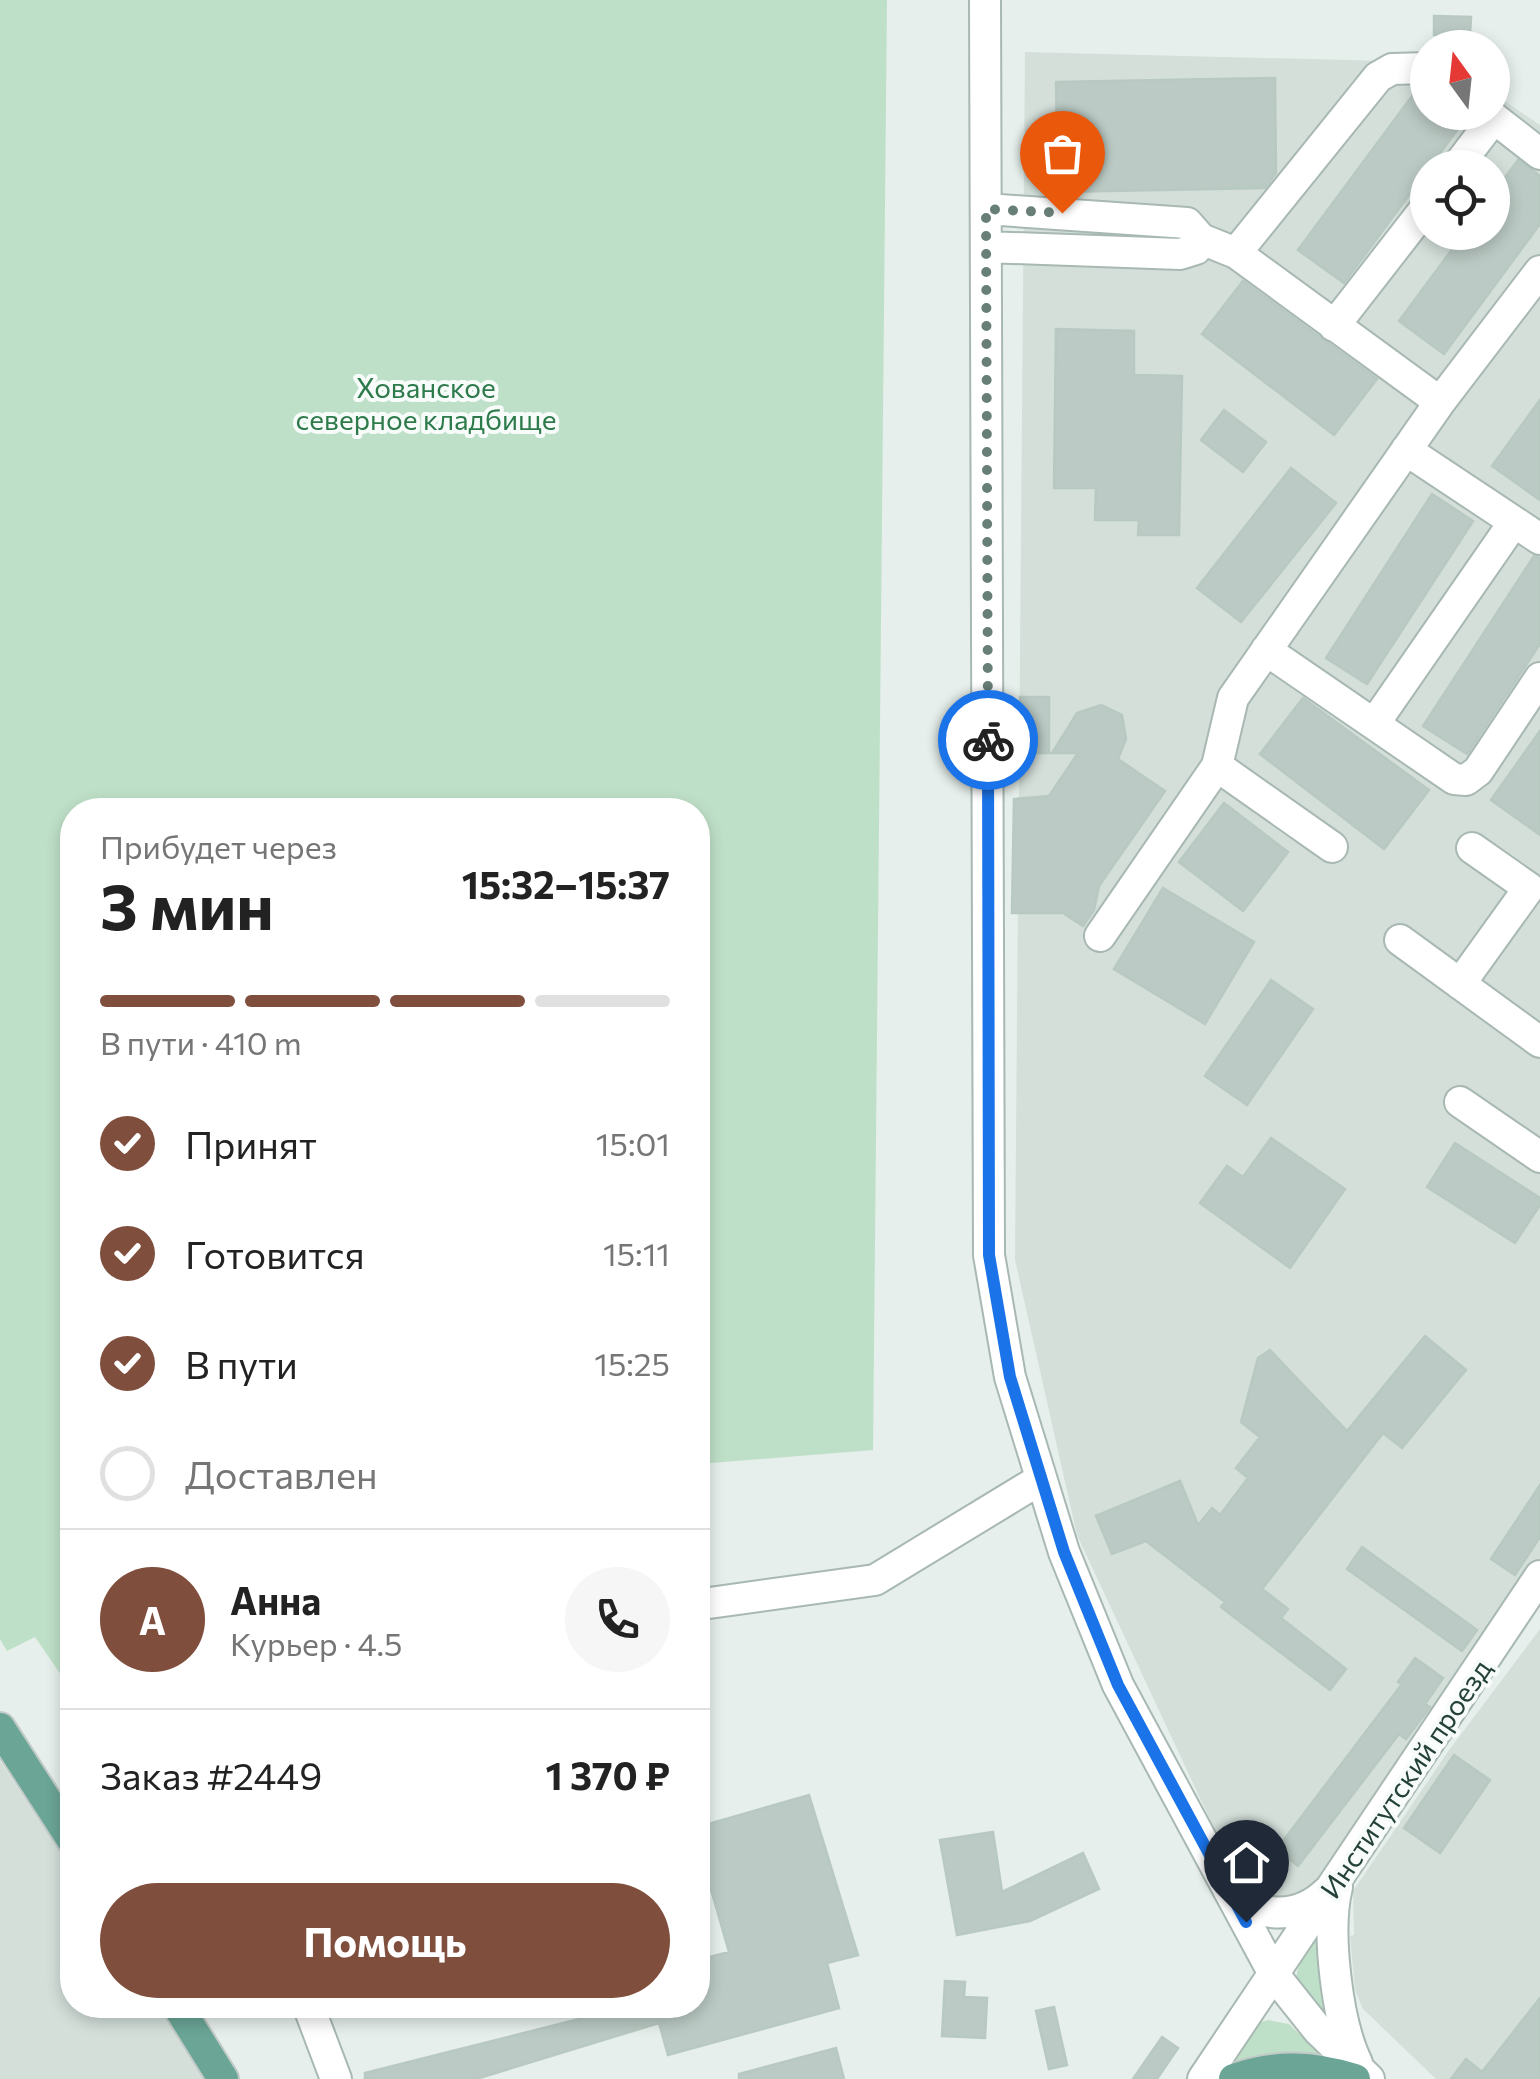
<!DOCTYPE html>
<html lang="ru">
<meta charset="utf-8">
<style>
:root{--surface:#fff;--page:#f6f6f6;--text:#222;--muted:#767676;--line:#e0e0e0;--accent:#804e3d}
body{margin:0;font-family:Commissioner,sans-serif;background:var(--page);color:var(--text);height:100vh;display:flex;flex-direction:column;font-size:38px;white-space:nowrap}
*{box-sizing:border-box;margin:0}
p{font-size:32px;color:var(--muted)}
.icon{flex:none;width:55px;height:55px;fill:none;stroke:currentColor;stroke-width:2;stroke-linecap:round;stroke-linejoin:round}
.map{position:relative;flex:1;overflow:hidden}
.details{position:absolute;left:60px;top:798px;width:650px;height:1220px;display:flex;flex-direction:column;background:var(--surface);border-radius:40px;box-shadow:0 5px 15px #0003}
.details>*{flex:none}
.needle{width:65px;rotate:345deg}
.fabs{position:absolute;left:1410px;top:30px;display:grid;gap:20px}
.fabs a{display:grid;place-items:center;width:100px;height:100px;border-radius:50%;background:var(--surface);box-shadow:0 5px 15px #0003;font-size:50px}
.pin{position:absolute;display:grid;place-items:center;width:85px;height:85px;color:#fff;margin:-102px -42px;border-radius:50% 50% 50% 0;rotate:-45deg;box-shadow:0 0 10px #0007}
.pin .icon{rotate:45deg}
.courier{position:absolute;display:grid;place-items:center;width:100px;height:100px;margin:-50px;border:8px solid #1a73e8;border-radius:50%;background:#fff;color:#222;box-shadow:0 2px 12px #0007}
.overview em{font-style:normal;font-weight:700}
.overview div{display:flex;flex-direction:column-reverse}
.overview{display:flex;align-items:center;justify-content:space-between;height:170px;padding:0 40px}
h1{font-size:65px;font-weight:700;line-height:75px}
.bar{display:grid;grid-template-columns:repeat(4,1fr);gap:15px 10px;align-content:center;height:120px;padding:0 40px}
.bar i{height:12px;border-radius:8px;background:var(--line)}
.bar .active{background:var(--accent)}
.bar p{grid-column:span 4}
.line{display:flex;align-items:center;gap:25px;padding:0 40px;border-top:2px solid var(--line)}
.line div{flex:1}
.round{display:grid;place-items:center;flex:none;width:105px;height:105px;border-radius:52px;background:var(--page)}
ol{padding:0 40px;list-style:none}
li{display:flex;align-items:center;gap:30px;height:110px}
li p{margin-inline-start:auto}
li .icon{padding:10px;border-radius:50%;background:var(--accent);color:#fff;stroke-width:4}
li:last-child{color:var(--muted)}
li i{width:55px;height:55px;border:5px solid var(--line);border-radius:50%}
.button{display:flex;gap:20px;margin-top:auto;padding:20px 40px}
.button a{flex:1;height:115px;border-radius:60px;background:var(--accent);color:#fff;font-size:40px;font-weight:700;line-height:115px;text-align:center}
.map>svg:first-child{display:block}
</style>
<div class="map">
<svg width="1540" height="2079" viewBox="0 0 1540 2079">
<rect width="100%" height="100%" fill="#e6efeb"/>
<path fill="#d4dfda" fill-rule="evenodd" d="M 1025,52 L 1427,62 L 1428,112 L 1492,112 L 1493,93 L 1540,125 L 1540,1568 L 1331,1876 L 1282,1905 L 1242,1888 L 1077,1535 L 1015,1260 ZM 1428,168 L 1492,168 L 1492,232 L 1428,232 Z
M 1540,1629 L 1540,2079 L 1436,2079 L 1363,2009 L 1355,1990 L 1350,1936 L 1354,1935 L 1353,1891 L 1447,1753 Z
M 0,1761 L 72,1870 L 72,2005 L 162,2005 L 211,2079 L 0,2079 Z"/>
<path fill="#bfe0c8" d="M 0,0 L 887,0 L 873,1450 L 698,1464 L 698,810 L 72,810 L 72,1691 L 35,1637 L 7,1651 L 0,1639 Z
M 1326,1924 L 1332,2020 L 1308,1999 L 1296,1977 L 1301,1956 Z
M 1268,2020 L 1289,2024 L 1319,2053 L 1233,2067 L 1228,2063 L 1258,2023 Z"/>
<path fill="#bbcac4" stroke="#b8c9c2" stroke-width="2.5" d="M 1434,16 L 1471,17 L 1470,35 L 1434,35 Z
M 1275,78 L 1276,173 L 1265,188 L 1058,192 L 1056,82 Z
M 1418,88 L 1428,96 L 1428,112 L 1450,112 L 1463,122 L 1344,283 L 1298,250 Z
M 1518,160 L 1540,176 L 1540,224 L 1444,354 L 1399,321 L 1465,232 L 1492,232 L 1492,195 Z
M 1243,281 L 1377,379 L 1334,435 L 1202,334 Z
M 1056,329 L 1134,331 L 1134,375 L 1182,376 L 1179,535 L 1138,535 L 1139,520 L 1095,520 L 1096,488 L 1054,488 Z
M 1540,400 L 1540,500 L 1492,466 Z
M 1224,410 L 1266,442 L 1243,472 L 1201,440 Z
M 1291,468 L 1336,503 L 1241,622 L 1197,588 Z
M 1432,494 L 1473,521 L 1367,684 L 1326,658 Z
M 1534,556 L 1540,558 L 1540,644 L 1467,754 L 1423,726 Z
M 1020,697 L 1049,697 L 1049,753 L 1020,753 Z
M 1303,698 L 1429,790 L 1384,849 L 1260,754 Z
M 1101,705 L 1122,715 L 1126,739 L 1118,759 L 1165,791 L 1099,886 L 1094,910 L 1083,926 L 1063,913 L 1012,913 L 1014,799 L 1049,796 L 1078,753 L 1052,753 L 1077,713 Z
M 1540,731 L 1540,835 L 1491,800 Z
M 1224,803 L 1288,852 L 1243,911 L 1179,862 Z
M 1163,888 L 1254,942 L 1205,1024 L 1114,969 Z
M 1271,980 L 1313,1009 L 1247,1105 L 1205,1076 Z
M 1271,1138 L 1345,1189 L 1290,1268 L 1200,1203 L 1227,1166 L 1243,1177 Z
M 1455,1143 L 1540,1198 L 1540,1205 L 1515,1243 L 1427,1187 Z
M 1425,1336 L 1466,1370 L 1402,1448 L 1383,1433 L 1262,1589 L 1288,1609 L 1281,1618 L 1346,1669 L 1330,1690 L 1221,1607 L 1225,1602 L 1146,1541 L 1112,1554 L 1096,1516 L 1180,1481 L 1198,1525 L 1212,1508 L 1220,1515 L 1248,1478 L 1236,1468 L 1260,1437 L 1241,1422 L 1258,1358 L 1270,1350 L 1347,1431 Z
M 1540,1485 L 1540,1537 L 1515,1575 L 1491,1559 Z
M 1362,1547 L 1477,1630 L 1462,1651 L 1347,1569 Z
M 1415,1658 L 1443,1678 L 1425,1704 L 1430,1707 L 1406,1739 L 1399,1734 L 1298,1866 L 1277,1849 L 1402,1684 L 1398,1682 Z
M 1454,1755 L 1490,1780 L 1440,1853 L 1404,1828 Z
M 809,1795 L 858,1955 L 827,1963 L 839,2008 L 668,2055 L 659,2023 L 476,2079 L 365,2079 L 365,2073 L 603,2013 L 601,2005 L 698,2005 L 698,1960 L 729,1952 L 698,1844 L 698,1827 Z
M 993,1832 L 1002,1892 L 1083,1853 L 1099,1889 L 1030,1921 L 957,1935 L 940,1840 Z
M 945,1981 L 965,1982 L 964,1997 L 987,1998 L 985,2038 L 942,2036 Z
M 1540,1998 L 1540,2079 L 1451,2079 L 1466,2059 L 1482,2072 Z
M 1054,2007 L 1067,2065 L 1049,2069 L 1036,2011 Z
M 1162,2037 L 1178,2048 L 1157,2079 L 1133,2079 Z
M 836,2048 L 844,2079 L 739,2079 L 739,2074 Z"/>
<g fill="none" stroke-linecap="round" stroke-linejoin="round">
<defs>
<path id="minor" d="M 985,0 L 989,1255 L 1010,1377 L 1064,1552 L 1118,1685 L 1275,1976 L 1318,2030 L 1369,2079
M 1486,112 L 1540,154
M 1456,168 L 1494,118
M 986,209 L 1187,223 L 1201,239 L 1236,253 L 1440,402
M 986,247 L 1180,254 L 1196,249 L 1201,239
M 1236,253 L 1378,77 L 1392,69 L 1428,68
M 1334,326 L 1428,205
M 1406,450 L 1540,539
M 1266,650 L 1454,779 L 1466,780 L 1478,771 L 1540,678
M 1374,724 L 1514,522
M 1217,766 L 1332,847
M 1100,936 L 1217,766 L 1233,698 L 1440,402 L 1540,271
M 1400,940 L 1540,1042
M 1460,984 L 1529,888 L 1472,848
M 1460,1102 L 1540,1157
M 698,1598 L 702,1604 L 875,1580 L 1041,1479
M 1337,1887 C 1326,1931 1337,2022 1357,2063
M 1231,1894 C 1261,1918 1298,1920 1327,1892
M 308,2005 L 336,2079
M 1203,2079 L 1540,1576"/>
<path id="major" d="M 0,1728 L 72,1840
M 177,2005 L 223,2079
M 1234,2079 C 1276,2064 1313,2066 1355,2079"/>
</defs>
<use href="#minor" stroke="#a8b8b2" stroke-width="34"/>
<use href="#major" stroke="#c2cac8" stroke-width="34"/>
<use href="#minor" stroke="#fff" stroke-width="30"/>
<use href="#major" stroke="#6aa596" stroke-width="30"/>
</g>
<g fill="none" stroke-linecap="round" stroke-linejoin="round">
<path stroke="#687f78" stroke-width="10" stroke-dasharray="0 18" d="M 988,740 L 986,209 L 1062,213"/>
<path stroke="#1a73e8" stroke-width="12" d="M 988,740 L 989,1255 L 1010,1377 L 1064,1552 L 1118,1685 L 1246,1922"/>
</g>
<g text-anchor="middle" stroke-width="8" stroke-linejoin="round" paint-order="stroke">
<g font-size="28" fill="#2d7a4b" stroke="#f7fbf9">
<text x="426" y="398">Хованское<tspan x="426" dy="32">северное кладбище</tspan></text>
</g>
<g font-size="28" fill="#24423a" stroke="#f7fbf9">
<text transform="translate(1406 1779) rotate(-56)" y="10">Институтский проезд</text>
</g>
</g>
</svg>
<div class="fabs">
<a><svg class="needle" viewBox="-14 -14 28 28"><path d="M0-13l5 13h-10z" fill="#e53935"/><path d="M0 13l5-13h-10z" fill="#767676"/></svg></a>
<a><svg class="icon" aria-label="locate" viewBox="0 0 24 24"><circle cx="12" cy="12" r="6"/><path d="M12 2v4M12 18v4M2 12h4M18 12h4"/></svg></a>
</div>
<div class="pin" style="left:1062px;top:213px;background:#ea580c"><svg class="icon" aria-label="bag" viewBox="0 0 24 24"><path d="M5 8h14l-1 12H6zM9 8a3 3 0 0 1 6 0"/></svg></div>
<div class="pin" style="left:1246px;top:1922px;background:#1f2937"><svg class="icon" aria-label="home" viewBox="0 0 24 24"><path d="M3 11l9-7 9 7M6 9v11h12V9"/></svg></div>
<div class="courier" style="left:988px;top:740px"><svg class="icon" aria-label="bike" viewBox="0 0 24 24"><circle cx="6" cy="16" r="4"/><circle cx="18" cy="16" r="4"/><path d="M6 16l4-8h5l3 8M10 8l3 8H6M13 5h3"/></svg></div>
<section class="details">
<div class="overview"><div><h1>3 мин</h1><p>Прибудет через</p></div><em>15:32–15:37</em></div>
<div class="bar"><i class="active"></i><i class="active"></i><i class="active"></i><i></i><p>В пути · 410 m</p></div>
<ol>
<li><svg class="icon" aria-label="check" viewBox="0 0 24 24"><path d="M5 12l5 5 9-10"/></svg>Принят<p>15:01</p></li>
<li><svg class="icon" aria-label="check" viewBox="0 0 24 24"><path d="M5 12l5 5 9-10"/></svg>Готовится<p>15:11</p></li>
<li><svg class="icon" aria-label="check" viewBox="0 0 24 24"><path d="M5 12l5 5 9-10"/></svg>В пути<p>15:25</p></li>
<li><i></i>Доставлен</li>
</ol>
<div class="line" style="height:180px"><b class="round" style="background:var(--accent);color:#fff">А</b><div><b>Анна</b><p>Курьер · 4.5</p></div><a class="round"><svg class="icon" aria-label="phone" viewBox="0 0 24 24"><path d="M5 4h4l2 5-3 2q2 4 5 5l2-3 5 2v4C11 20 4 13 5 4z"/></svg></a></div>
<div class="line" style="height:130px"><div>Заказ #2449</div><b>1 370 ₽</b></div>
<div class="button"><a>Помощь</a></div>
</section>
</div>
